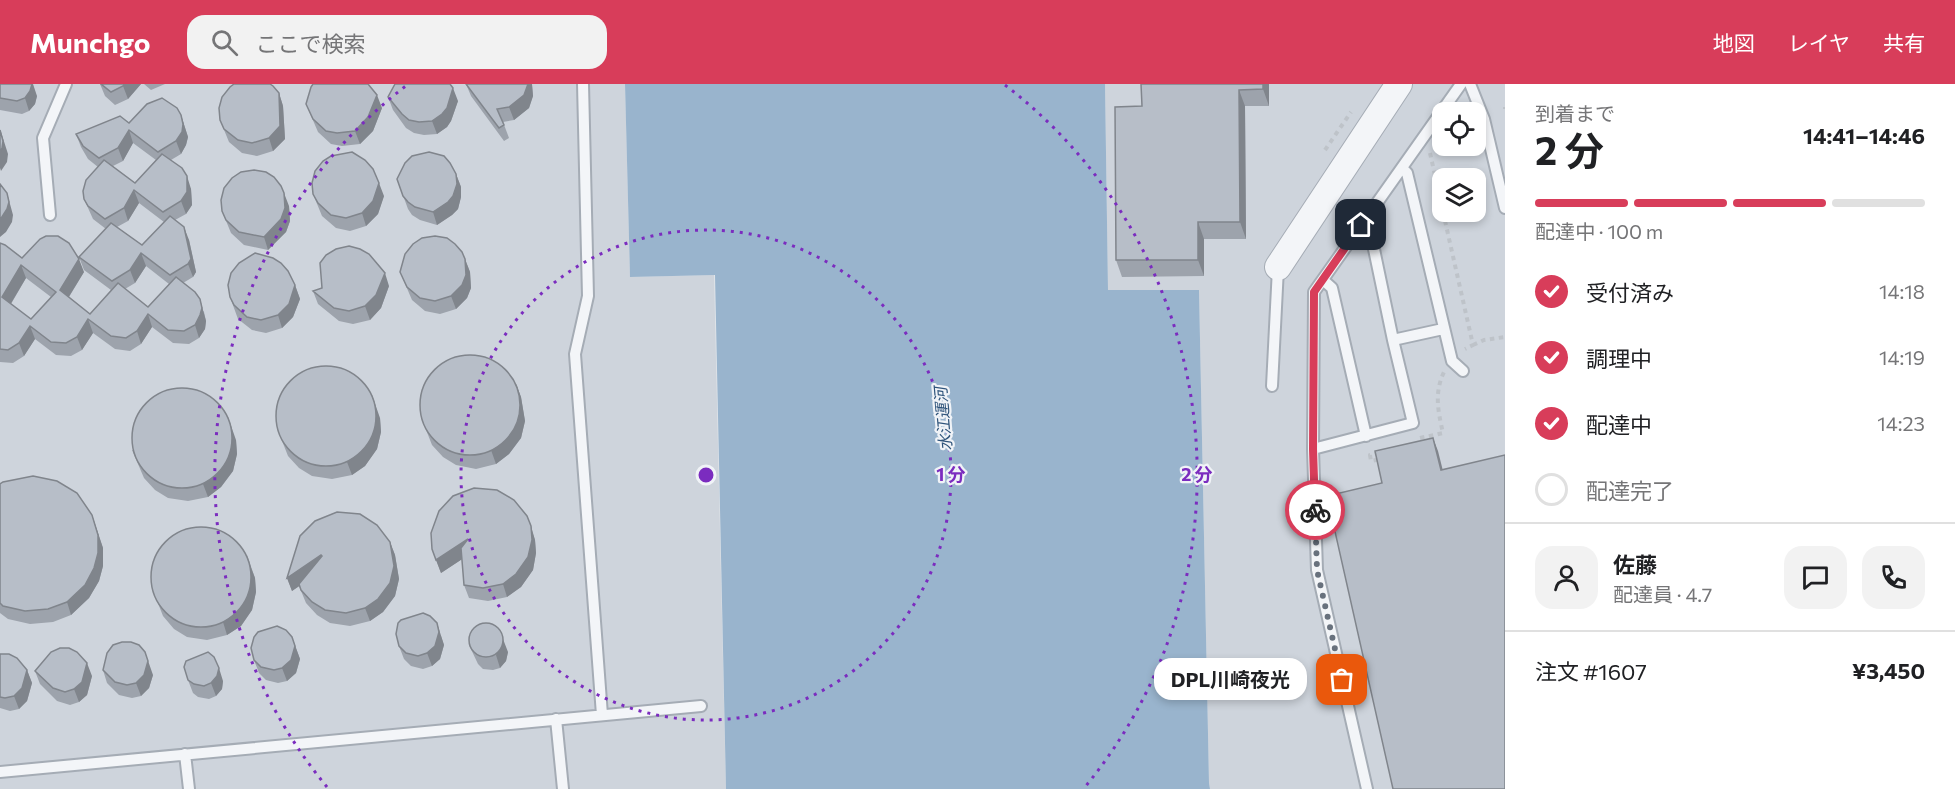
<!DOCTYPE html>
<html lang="ja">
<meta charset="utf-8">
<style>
:root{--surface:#fff;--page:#f2f2f2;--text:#202124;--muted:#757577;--line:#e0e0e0;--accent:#d83d5a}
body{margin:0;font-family:Commissioner,"Noto Sans JP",sans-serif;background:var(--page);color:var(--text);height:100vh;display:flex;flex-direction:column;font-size:22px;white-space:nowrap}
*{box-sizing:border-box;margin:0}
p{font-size:20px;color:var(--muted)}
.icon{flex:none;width:33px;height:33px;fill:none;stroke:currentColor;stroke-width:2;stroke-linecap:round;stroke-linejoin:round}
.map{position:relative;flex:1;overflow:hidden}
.details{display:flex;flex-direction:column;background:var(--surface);width:450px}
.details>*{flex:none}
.fabs{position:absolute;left:1432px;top:18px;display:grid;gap:12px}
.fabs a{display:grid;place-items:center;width:54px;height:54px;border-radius:12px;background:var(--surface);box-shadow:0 3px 9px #0003;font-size:30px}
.pin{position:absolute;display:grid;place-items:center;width:51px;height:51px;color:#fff;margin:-26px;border-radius:12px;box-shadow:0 3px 9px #0006}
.courier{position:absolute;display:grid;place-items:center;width:60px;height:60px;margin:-30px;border:4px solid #d83d5a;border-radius:50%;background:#fff;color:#222;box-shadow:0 2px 8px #0007}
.bubble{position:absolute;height:42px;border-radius:18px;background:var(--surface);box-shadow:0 3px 9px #0003;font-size:20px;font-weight:700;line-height:42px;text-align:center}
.head em{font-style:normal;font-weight:700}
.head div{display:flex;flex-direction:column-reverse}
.head{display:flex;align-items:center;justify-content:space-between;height:102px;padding:0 30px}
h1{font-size:39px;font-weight:700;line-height:45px}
.bar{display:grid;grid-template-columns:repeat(4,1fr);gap:9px 6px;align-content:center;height:72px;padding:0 30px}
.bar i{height:8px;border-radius:4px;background:var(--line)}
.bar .on{background:var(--accent)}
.bar p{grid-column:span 4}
.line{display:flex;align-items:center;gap:15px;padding:0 30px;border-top:2px solid var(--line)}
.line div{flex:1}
.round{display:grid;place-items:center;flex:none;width:63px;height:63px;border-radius:18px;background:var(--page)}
ol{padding:0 30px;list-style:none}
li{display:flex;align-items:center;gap:18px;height:66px}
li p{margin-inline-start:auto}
li .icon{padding:6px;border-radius:50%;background:var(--accent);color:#fff;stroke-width:4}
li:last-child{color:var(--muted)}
li i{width:33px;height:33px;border:3px solid var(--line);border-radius:50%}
header{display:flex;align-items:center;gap:36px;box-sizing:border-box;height:84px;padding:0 30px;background:var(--accent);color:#fff}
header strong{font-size:28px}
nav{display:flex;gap:33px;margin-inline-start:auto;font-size:21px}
.search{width:420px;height:54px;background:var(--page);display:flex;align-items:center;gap:15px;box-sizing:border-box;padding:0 21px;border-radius:18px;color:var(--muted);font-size:22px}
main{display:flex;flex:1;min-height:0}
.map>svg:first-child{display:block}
</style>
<header>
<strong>Munchgo</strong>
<div class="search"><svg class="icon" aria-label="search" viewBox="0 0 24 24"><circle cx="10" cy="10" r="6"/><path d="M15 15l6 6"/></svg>ここで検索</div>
<nav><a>地図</a><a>レイヤ</a><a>共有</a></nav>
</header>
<main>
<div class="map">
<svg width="1505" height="705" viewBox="0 0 1505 705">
<rect width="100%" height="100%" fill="#e0e5ea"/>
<path fill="#ced4dc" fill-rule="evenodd" d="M 0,0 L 625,0 L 630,193 L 714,191 L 726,705 L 0,705 Z
M 1105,0 L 1505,0 L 1505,705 L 1210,705 L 1209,699 L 1199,206 L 1108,206 ZM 1443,28 L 1476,28 L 1476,62 L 1443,62 ZM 1443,94 L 1476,94 L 1476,128 L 1443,128 Z"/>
<path fill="#99b4cd" d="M 625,0 L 1105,0 L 1108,206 L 1199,206 L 1209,699 L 1210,705 L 726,705 L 715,191 L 630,193 Z"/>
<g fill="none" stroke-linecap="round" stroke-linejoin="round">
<defs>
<path id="service" d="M 583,0 L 588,212 L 575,270 L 602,631
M 1470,0 L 1484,35 L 1505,124
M 1402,84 L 1407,89 L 1452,277 L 1463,287
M 50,131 L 43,54 L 66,0
M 1361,141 L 1370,146 L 1393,256
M 1323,196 L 1332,204 L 1366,352
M 1272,302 L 1278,184
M 1313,365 L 1413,339 L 1393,256 L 1443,245
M 556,635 L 563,705
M 185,670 L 189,705
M 0,688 L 701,622
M 1367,705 L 1317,486 L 1313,365 L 1314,208 L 1461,0"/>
<path id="tertiary" d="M 1278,183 L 1399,0"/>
</defs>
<use href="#service" stroke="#a5acb5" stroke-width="14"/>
<use href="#tertiary" stroke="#a5acb5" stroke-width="28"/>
<path stroke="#bec3c9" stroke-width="4" stroke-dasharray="4.5 4.5" stroke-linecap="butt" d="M 1505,25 L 1505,23
M 1325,66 L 1351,28
M 1430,69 L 1443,127
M 1443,128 L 1473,261 L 1465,265
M 1473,261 L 1484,256 L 1505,253
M 1420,354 L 1443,349 C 1438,327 1434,309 1444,288
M 1379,369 L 1370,371 L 1371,377 L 1381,375"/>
<use href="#service" stroke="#f3f5f8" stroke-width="10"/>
<use href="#tertiary" stroke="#f3f5f8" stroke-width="26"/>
</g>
<path fill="#9da3ac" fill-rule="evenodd" d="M 0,0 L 37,12 L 35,20 L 29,27 L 22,30 L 0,26 Z
M 100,0 L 141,0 L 128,15 L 115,21 L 105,12 Z
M 144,0 L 165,0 L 151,6 Z
M 466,0 L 532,1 L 533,12 L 529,24 L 514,36 L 503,38 L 509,54 L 504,57 L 471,12 Z
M 1269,0 L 1269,22 L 1245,22 L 1246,155 L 1204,155 L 1204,192 L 1122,193 L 1116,176 L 1142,22 Z
M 279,9 L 283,22 L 285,55 L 273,67 L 257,72 L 242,69 L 229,58 L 220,36 Z
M 388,13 L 458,17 L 451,37 L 447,43 L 437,50 L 424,51 L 414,49 L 406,44 L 393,26 Z
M 306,20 L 382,24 L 373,47 L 360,60 L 342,62 L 331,60 L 318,48 Z
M 181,31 L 188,53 L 186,61 L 181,70 L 171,76 L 191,105 L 192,121 L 186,130 L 175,136 L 189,156 L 196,188 L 193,193 L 183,199 L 204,228 L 206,237 L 205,245 L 199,254 L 189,260 L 173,259 L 152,243 L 141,260 L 130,267 L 115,265 L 93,249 L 82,266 L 71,272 L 56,271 L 35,255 L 24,272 L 13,279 L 0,278 L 0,159 L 22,174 L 84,188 L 69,213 L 90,230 L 111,206 L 84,186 L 79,173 L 106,145 L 93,135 L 84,115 L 98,83 L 88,75 L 81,63 L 76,50 L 129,39 ZM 133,59 L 156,76 L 135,99 L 113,82 L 123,77 ZM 139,119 L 164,138 L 142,161 L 117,143 L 128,137 ZM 146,182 L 169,200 L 148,223 L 125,205 L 135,199 ZM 26,194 L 51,213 L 31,235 L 11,220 Z
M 456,90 L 461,103 L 461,113 L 458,125 L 452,131 L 437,141 L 420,136 L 412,131 L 408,125 L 397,95 Z
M 313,110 L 384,112 L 378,130 L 366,142 L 350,147 L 336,144 L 322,132 Z
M 289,122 L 290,137 L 286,148 L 268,166 L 244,161 L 231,149 L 222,127 Z
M 465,175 L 470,188 L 471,204 L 467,214 L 456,225 L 440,230 L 425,227 L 412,216 L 400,188 Z
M 295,201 L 300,215 L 293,233 L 282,244 L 266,249 L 252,246 L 238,235 L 230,213 Z
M 389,202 L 381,224 L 370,236 L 353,240 L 339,237 L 318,220 L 313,207 Z
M 516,300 L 521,313 L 525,337 L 521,354 L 509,370 L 496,380 L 476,385 L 456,381 L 443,373 L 432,361 L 421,333 Z
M 380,334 L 381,348 L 377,365 L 365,382 L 352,391 L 332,395 L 312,392 L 299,384 L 288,372 L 277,344 Z
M 236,356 L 237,370 L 233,387 L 221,403 L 208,413 L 188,417 L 168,414 L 155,406 L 144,394 L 132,366 Z
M 0,400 L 92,431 L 103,464 L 103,482 L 99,497 L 89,514 L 71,531 L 53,538 L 30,540 L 8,535 L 0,529 Z
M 527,432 L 535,456 L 536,469 L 533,486 L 521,503 L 507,513 L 488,517 L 469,514 L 464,501 L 462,475 L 441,489 L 432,465 Z
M 300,452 L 390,458 L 395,471 L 399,495 L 395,512 L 383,528 L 370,537 L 350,542 L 330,539 L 317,531 L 306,519 L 299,502 L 292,507 L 287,494 Z
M 247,471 L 255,494 L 256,508 L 252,526 L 241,542 L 227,551 L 207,556 L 187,553 L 174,545 L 163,532 L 152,504 Z
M 441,552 L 444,561 L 440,575 L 432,582 L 423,585 L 411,582 L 404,575 L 399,562 Z
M 292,553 L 300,575 L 296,589 L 287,597 L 278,599 L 266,596 L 259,589 L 254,576 Z
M 469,561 L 508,568 L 506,577 L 500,584 L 493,586 L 483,585 L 478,580 Z
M 0,570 L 27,586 L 32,599 L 27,617 L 19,625 L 10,627 L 0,624 Z
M 103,586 L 153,591 L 149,604 L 141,612 L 132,614 L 119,611 L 107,599 Z
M 35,587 L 92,592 L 87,611 L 79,618 L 70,621 L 57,617 L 40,600 Z
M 188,596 L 223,597 L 222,605 L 216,612 L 209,615 L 198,613 L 193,609 Z"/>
<path fill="#80858c" d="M 32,0 L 33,0 L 37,12 L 35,20 L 29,27 L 25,14 Z
M 125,0 L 141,0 L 128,15 L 123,2 Z
M 528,0 L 532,0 L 533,12 L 529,24 L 514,36 L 509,23 Z
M 1263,0 L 1269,0 L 1269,22 L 1263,5 Z
M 453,4 L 458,17 L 451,37 L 447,43 L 437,50 L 432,37 Z
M 1239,6 L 1245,22 L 1246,155 L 1240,138 Z
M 279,9 L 283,22 L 285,55 L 273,67 L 269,54 Z
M 377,11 L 382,24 L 373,47 L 360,60 L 355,47 Z
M 181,31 L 188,53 L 186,61 L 181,70 L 176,57 Z
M 129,46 L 133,59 L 123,77 L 118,64 Z
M 1,48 L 8,70 L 7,78 L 1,87 L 0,84 L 0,68 Z
M 456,90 L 461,103 L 461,113 L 458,125 L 452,131 L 437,141 L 433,128 Z
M 187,92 L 191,105 L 192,121 L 186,130 L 181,117 Z
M 379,99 L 384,112 L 378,130 L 366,142 L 362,129 Z
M 134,106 L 139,119 L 128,137 L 124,124 Z
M 7,109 L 13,131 L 12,138 L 6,148 L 0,153 L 0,136 Z
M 284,109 L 289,122 L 290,137 L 286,148 L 268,166 L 264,153 Z
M 1198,138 L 1204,155 L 1204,192 L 1198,176 Z
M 184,143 L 189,156 L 196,188 L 193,193 L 188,180 Z
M 141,169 L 146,182 L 135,199 L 130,186 Z
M 79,175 L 84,188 L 65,219 L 60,206 Z
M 465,175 L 470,188 L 471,204 L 467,214 L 456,225 L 451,212 Z
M 21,181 L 26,194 L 7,226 L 2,213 Z
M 385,189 L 389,202 L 381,224 L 370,236 L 365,222 Z
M 295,201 L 300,215 L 293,233 L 282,244 L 278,231 Z
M 200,215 L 206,237 L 205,245 L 199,254 L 195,241 Z
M 148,230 L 152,243 L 141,260 L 137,247 Z
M 88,235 L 93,249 L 82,266 L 77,253 Z
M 30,242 L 35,255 L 24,272 L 19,259 Z
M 516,300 L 521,313 L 525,337 L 521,354 L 509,370 L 496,380 L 491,366 Z
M 372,311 L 380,334 L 381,348 L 377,365 L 365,382 L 352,391 L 347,378 Z
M 228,333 L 236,356 L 237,370 L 233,387 L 221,403 L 208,413 L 203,400 Z
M 1433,354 L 1438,367 L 1446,399 L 1441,386 Z
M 92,431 L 103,464 L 103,482 L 99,497 L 89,514 L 71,531 L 67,518 Z
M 531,442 L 535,456 L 536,469 L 533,486 L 521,503 L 507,513 L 503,500 Z
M 468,455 L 473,468 L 441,489 L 436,476 Z
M 390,458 L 395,471 L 399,495 L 395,512 L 383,528 L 370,537 L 365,524 Z
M 321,471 L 326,484 L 292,507 L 287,494 Z
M 250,481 L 255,494 L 256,508 L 252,526 L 241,542 L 227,551 L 223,538 Z
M 437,539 L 444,561 L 440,575 L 432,582 L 427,569 Z
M 292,553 L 300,575 L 296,589 L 287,597 L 282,584 Z
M 503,555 L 508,568 L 506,577 L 500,584 L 496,571 Z
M 145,568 L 153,591 L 149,604 L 141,612 L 136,599 Z
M 87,579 L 92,592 L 87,611 L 79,618 L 74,605 Z
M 219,584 L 223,597 L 222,605 L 216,612 L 211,599 Z
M 27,586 L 32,599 L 27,617 L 19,625 L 14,612 Z"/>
<path fill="#b7bec8" stroke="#80858c" stroke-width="1.5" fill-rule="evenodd" d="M 0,0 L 32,0 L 30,7 L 25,14 L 17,17 L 0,14 Z
M 101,0 L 125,0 L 123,2 L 111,8 Z
M 234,0 L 270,0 L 273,2 L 279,9 L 280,42 L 269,54 L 252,59 L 238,56 L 224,45 L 220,36 L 219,24 L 222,13 L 230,3 Z
M 313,0 L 368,0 L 377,11 L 368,33 L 355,47 L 337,49 L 326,47 L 313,35 L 306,20 L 311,3 Z
M 395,0 L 450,0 L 453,4 L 447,24 L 442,30 L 432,37 L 419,38 L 409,36 L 402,30 L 388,13 Z
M 466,0 L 528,0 L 524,11 L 509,23 L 497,25 L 504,41 L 499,44 Z
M 1141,0 L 1263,0 L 1263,5 L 1239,6 L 1240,138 L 1198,138 L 1198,176 L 1116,176 L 1115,23 L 1142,22 Z
M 162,14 L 177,24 L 181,31 L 183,40 L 182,48 L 176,57 L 158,68 L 129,46 L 118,64 L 99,74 L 83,62 L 76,50 L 120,32 L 129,39 L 147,20 Z
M 0,46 L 3,57 L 2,64 L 0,68 Z
M 352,68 L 365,76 L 373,85 L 379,99 L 373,117 L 362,129 L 346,134 L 331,131 L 318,119 L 313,110 L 312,99 L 315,87 L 323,77 L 331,72 Z
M 429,68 L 444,72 L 450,79 L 456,90 L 457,100 L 453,112 L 448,118 L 433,128 L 415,123 L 408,118 L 403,112 L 397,95 L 405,79 L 412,72 Z
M 162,70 L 182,84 L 187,92 L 187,108 L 181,117 L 163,128 L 134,106 L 124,124 L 105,135 L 88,122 L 84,115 L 83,107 L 86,96 L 104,76 L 135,99 Z
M 254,86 L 266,88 L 274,93 L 281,102 L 284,109 L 285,124 L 281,135 L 264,153 L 239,148 L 226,136 L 222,127 L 221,116 L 224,104 L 232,94 L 241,88 Z
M 0,100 L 7,109 L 9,118 L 7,125 L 0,136 Z
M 170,132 L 184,143 L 191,175 L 188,180 L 170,191 L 141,169 L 130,186 L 112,197 L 79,173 L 111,139 L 142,161 Z
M 46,152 L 58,152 L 69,159 L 79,175 L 60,206 L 90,230 L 118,199 L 148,223 L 176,193 L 195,208 L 200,215 L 202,224 L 200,231 L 195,241 L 184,247 L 168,246 L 148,230 L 137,247 L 126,254 L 111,252 L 88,235 L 77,253 L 66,259 L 51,258 L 30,242 L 19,259 L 8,266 L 0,265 L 0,159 L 5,161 L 22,174 L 40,155 ZM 21,181 L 56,208 L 31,235 L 2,213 Z
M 435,152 L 447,154 L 455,160 L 462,168 L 465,175 L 466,191 L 462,201 L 451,212 L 435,217 L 420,214 L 407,203 L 400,188 L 405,170 L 413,160 L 422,154 Z
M 349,162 L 360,165 L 369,170 L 385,189 L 376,211 L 365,222 L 349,227 L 334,224 L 313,207 L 322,204 L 320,179 L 326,171 L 336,165 Z
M 255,169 L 273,174 L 281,179 L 288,187 L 295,201 L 289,220 L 278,231 L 261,236 L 247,233 L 234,221 L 230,213 L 228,201 L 231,189 L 239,179 Z
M420 321a50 50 0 1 1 100 0a50 50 0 1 1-100 0Z
M276 332a50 50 0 1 1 100 0a50 50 0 1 1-100 0Z
M132 354a50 50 0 1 1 100 0a50 50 0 1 1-100 0Z
M 1433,354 L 1441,386 L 1505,371 L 1505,705 L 1393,705 L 1327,412 L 1382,399 L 1375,367 Z
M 33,392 L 57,397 L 77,409 L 92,431 L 98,451 L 98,469 L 94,484 L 85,501 L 67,518 L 48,525 L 25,527 L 3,522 L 0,519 L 0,400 L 3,398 Z
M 474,404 L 497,406 L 514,416 L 527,432 L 531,442 L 532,456 L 528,473 L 516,490 L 503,500 L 483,504 L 464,501 L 461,464 L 468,455 L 436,476 L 432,465 L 431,449 L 439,427 L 453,412 Z
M 337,428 L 360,430 L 377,441 L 390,458 L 394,482 L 390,499 L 378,515 L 365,524 L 346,529 L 325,526 L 312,518 L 301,506 L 299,500 L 322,472 L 321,471 L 287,494 L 300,452 L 315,437 Z
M151 493a50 50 0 1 1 100 0a50 50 0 1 1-100 0Z
M 423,529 L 430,532 L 437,539 L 439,548 L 435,562 L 427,569 L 418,572 L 406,569 L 399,562 L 396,550 L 398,539 L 401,536 Z
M469 556a17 17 0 1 1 34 0a17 17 0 1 1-34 0Z
M 277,542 L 286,546 L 292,553 L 295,562 L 291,576 L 282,584 L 274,586 L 261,583 L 254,576 L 251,564 L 254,553 L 258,548 Z
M 122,558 L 131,558 L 139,561 L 145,568 L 148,577 L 144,591 L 136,599 L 127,601 L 115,598 L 103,586 L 107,569 L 113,561 Z
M 60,564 L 69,564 L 77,568 L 87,579 L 82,598 L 74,605 L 65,608 L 53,604 L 35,587 L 51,568 Z
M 208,568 L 214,573 L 219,584 L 217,592 L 211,599 L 204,602 L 194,600 L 188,596 L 184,583 L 186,577 Z
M 0,570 L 9,570 L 17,574 L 27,586 L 22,604 L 14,612 L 5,614 L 0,613 Z"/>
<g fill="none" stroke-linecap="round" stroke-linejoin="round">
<path stroke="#68717d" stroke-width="6" stroke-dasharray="0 10.8" d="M 1315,426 L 1317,486 L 1342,596"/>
<path stroke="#d83d5a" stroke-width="8" d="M 1315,426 L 1313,365 L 1314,208 L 1361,141"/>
</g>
<g fill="none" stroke="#7b2cbf" stroke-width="3" stroke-dasharray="3 6">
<circle cx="706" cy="391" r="245"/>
<path d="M327 703A491 491 0 0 1 407 1M1005 1A491 491 0 0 1 1085 703"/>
</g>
<g text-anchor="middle" stroke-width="4.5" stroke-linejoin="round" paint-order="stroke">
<g font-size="16" font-style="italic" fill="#2e537a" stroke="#f0f3f7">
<text transform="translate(943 335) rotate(-95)" y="6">水江運河</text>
</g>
</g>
<circle cx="706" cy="391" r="9" fill="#7b2cbf" stroke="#f0f3f7" stroke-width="3"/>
<g font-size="18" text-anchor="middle" font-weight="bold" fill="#7b2cbf" stroke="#f0f3f7" stroke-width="4.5" stroke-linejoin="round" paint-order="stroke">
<text x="951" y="397">1 分</text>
<text x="1197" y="397">2 分</text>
</g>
</svg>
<div class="fabs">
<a><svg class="icon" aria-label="locate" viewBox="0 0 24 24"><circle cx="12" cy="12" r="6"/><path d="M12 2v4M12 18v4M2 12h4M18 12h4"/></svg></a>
<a><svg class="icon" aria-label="layers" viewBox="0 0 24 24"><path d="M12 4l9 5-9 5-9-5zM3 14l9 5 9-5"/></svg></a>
</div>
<div class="pin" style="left:1342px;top:596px;background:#ea580c"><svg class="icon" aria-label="bag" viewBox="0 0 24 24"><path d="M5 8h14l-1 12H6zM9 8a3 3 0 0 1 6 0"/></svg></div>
<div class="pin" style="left:1361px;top:141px;background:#1f2937"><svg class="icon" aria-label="home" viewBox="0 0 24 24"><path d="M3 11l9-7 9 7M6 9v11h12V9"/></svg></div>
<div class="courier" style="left:1315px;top:426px"><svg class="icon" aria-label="bike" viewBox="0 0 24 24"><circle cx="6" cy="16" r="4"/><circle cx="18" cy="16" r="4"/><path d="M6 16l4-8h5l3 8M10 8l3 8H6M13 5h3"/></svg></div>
<div class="bubble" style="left:1154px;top:574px;width:153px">DPL川崎夜光</div>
</div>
<section class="details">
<div class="head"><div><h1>2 分</h1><p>到着まで</p></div><em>14:41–14:46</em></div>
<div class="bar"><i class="on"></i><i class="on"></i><i class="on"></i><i></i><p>配達中 · 100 m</p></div>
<ol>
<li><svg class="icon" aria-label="check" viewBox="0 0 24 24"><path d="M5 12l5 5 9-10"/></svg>受付済み<p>14:18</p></li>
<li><svg class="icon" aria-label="check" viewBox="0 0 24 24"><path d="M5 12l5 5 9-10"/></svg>調理中<p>14:19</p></li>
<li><svg class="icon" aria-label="check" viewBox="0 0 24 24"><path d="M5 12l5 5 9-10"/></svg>配達中<p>14:23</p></li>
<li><i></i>配達完了</li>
</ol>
<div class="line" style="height:108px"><a class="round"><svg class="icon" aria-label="person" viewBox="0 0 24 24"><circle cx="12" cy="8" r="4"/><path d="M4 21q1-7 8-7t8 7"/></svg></a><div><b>佐藤</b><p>配達員 · 4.7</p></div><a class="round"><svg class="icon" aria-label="chat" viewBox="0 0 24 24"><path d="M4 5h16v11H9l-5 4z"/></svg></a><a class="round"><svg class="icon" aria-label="phone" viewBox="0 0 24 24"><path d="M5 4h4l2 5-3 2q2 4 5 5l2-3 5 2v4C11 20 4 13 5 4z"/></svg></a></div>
<div class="line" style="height:78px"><div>注文 #1607</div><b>¥3,450</b></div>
</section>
</main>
